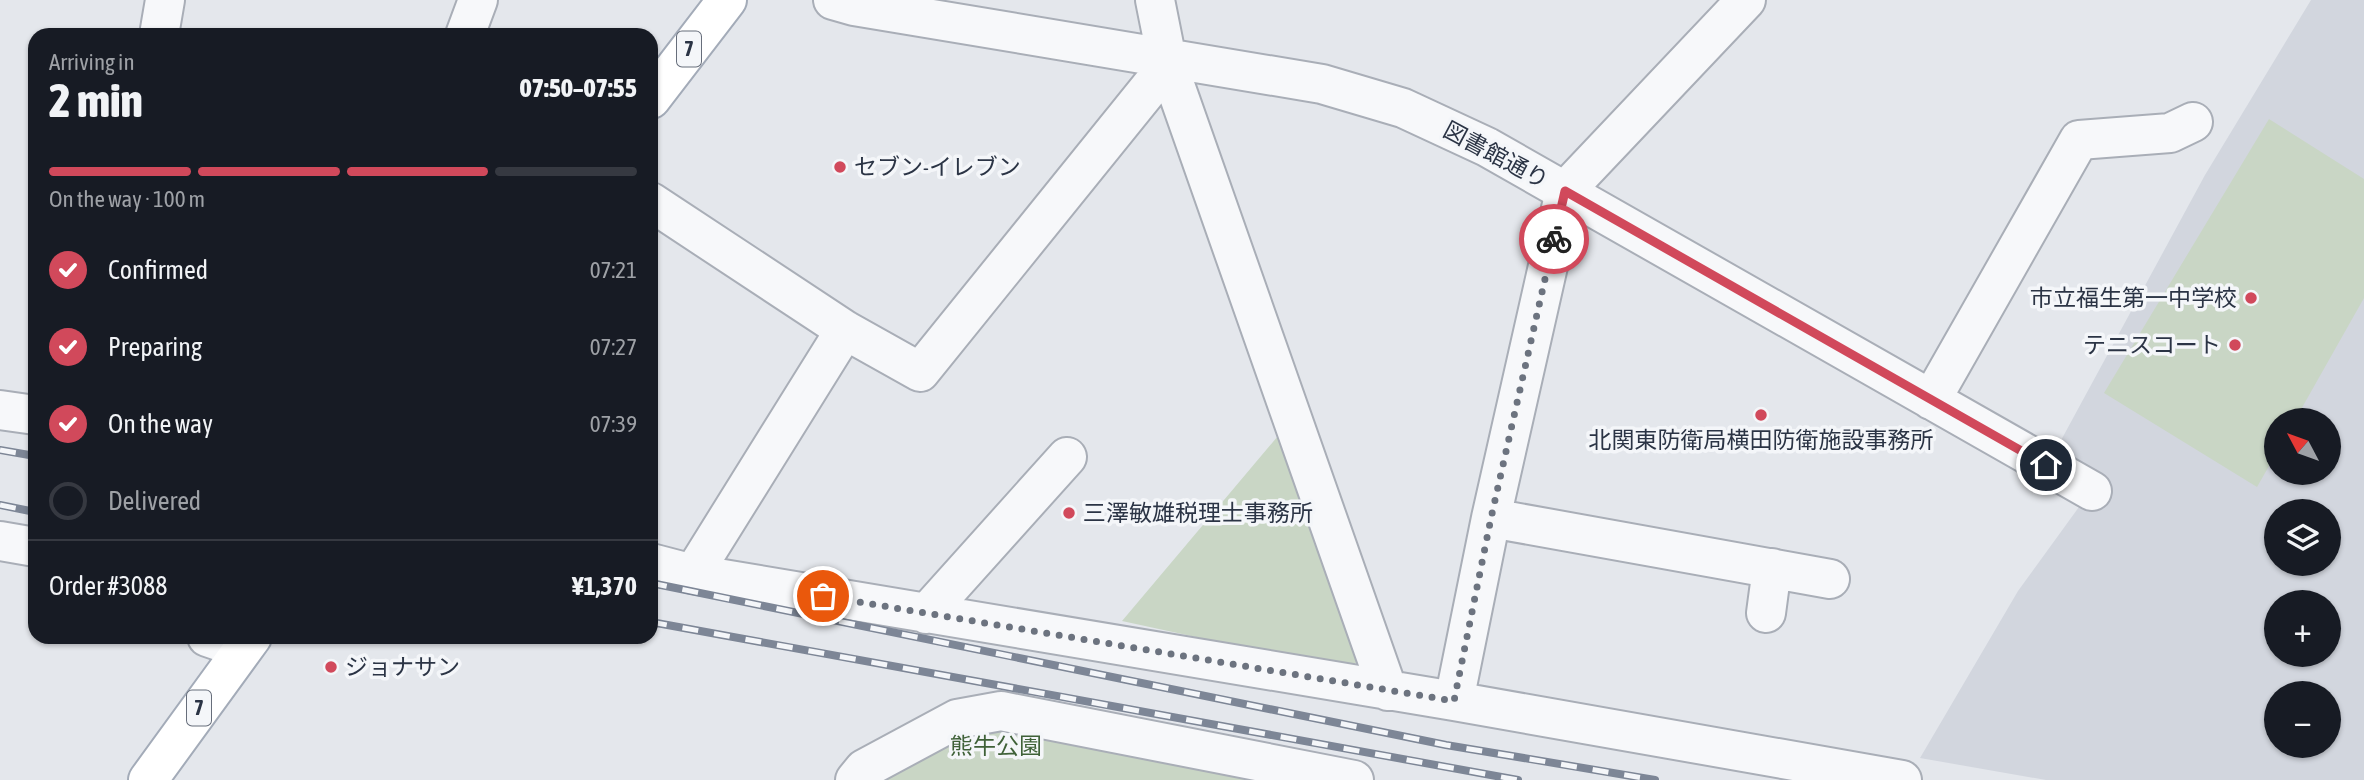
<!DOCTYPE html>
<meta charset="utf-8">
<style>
:root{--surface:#171b24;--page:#242831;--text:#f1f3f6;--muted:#9ea1a6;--line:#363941;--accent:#d1495b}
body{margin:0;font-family:"Asap Condensed","Noto Sans JP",sans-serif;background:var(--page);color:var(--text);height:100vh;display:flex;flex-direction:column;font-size:26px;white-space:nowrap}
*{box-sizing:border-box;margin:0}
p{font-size:23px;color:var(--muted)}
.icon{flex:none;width:38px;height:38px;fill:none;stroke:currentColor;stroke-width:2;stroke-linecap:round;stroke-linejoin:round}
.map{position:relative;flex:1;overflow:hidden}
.side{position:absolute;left:28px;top:28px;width:630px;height:616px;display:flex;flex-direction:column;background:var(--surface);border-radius:21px;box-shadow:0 2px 5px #0004}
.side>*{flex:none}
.needle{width:46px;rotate:311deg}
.fabs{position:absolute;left:2264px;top:408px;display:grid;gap:14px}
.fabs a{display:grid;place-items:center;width:77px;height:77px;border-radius:50%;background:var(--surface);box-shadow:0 2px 5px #0004;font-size:35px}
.pin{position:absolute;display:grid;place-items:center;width:60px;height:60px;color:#fff;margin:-30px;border:4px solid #fff;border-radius:50%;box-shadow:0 2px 7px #0007}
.courier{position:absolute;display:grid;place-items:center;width:70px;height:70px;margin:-35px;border:5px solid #d1495b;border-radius:50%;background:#fff;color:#222;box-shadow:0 2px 9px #0007}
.headline em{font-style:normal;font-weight:800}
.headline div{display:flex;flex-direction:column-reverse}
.headline{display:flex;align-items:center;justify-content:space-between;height:119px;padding:0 21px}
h1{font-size:46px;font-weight:800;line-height:52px}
.bar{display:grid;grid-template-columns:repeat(4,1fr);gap:10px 7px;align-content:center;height:84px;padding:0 21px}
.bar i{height:9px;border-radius:5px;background:var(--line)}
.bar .current{background:var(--accent)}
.bar p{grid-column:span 4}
.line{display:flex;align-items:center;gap:18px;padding:0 21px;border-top:2px solid var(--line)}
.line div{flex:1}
ol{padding:0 21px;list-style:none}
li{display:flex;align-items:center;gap:21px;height:77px}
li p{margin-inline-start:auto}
li .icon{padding:7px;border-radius:50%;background:var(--accent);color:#fff;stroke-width:4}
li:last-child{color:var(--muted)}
li i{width:38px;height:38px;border:4px solid var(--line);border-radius:50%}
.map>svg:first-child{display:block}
</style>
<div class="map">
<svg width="2364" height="780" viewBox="0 0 2364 780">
<rect width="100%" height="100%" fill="#e4e7ec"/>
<path fill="#d2d6de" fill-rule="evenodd" d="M 2311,0 L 2364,0 L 2364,780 L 2046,780 L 1920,758 L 2018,591 L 2100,478 L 2059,444 L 2205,175 ZM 2277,420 L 2329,420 L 2329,472 L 2277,472 ZM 2277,511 L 2329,511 L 2329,564 L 2277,564 ZM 2277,602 L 2329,602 L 2329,654 L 2277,654 ZM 2277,693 L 2329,693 L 2329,746 L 2277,746 Z"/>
<path fill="#c9d6c5" d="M 2269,119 L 2364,179 L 2364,298 L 2295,420 L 2277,420 L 2277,452 L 2257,487 L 2104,393 Z
M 1283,430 L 1363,656 L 1348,670 L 1122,621 Z
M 944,716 L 1279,780 L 881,780 Z"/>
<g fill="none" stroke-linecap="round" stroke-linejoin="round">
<defs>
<path id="minor" d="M 833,0 L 854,6 L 1322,84 L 1403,108 L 1487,147 L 2092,491
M 1155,0 L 1168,65 L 1388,691
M 159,35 L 165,0
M 465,35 L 478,0
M 651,202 L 845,330 L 920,372 L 1168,65
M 1931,400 L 2079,140 L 2170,133 L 2193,122
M 0,410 L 35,415
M 1491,518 L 1830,579
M 0,541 L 35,547
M 651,563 L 693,574 L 1454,701 L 1902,780
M 693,574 L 845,330
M 1766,613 L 1772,568
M 926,614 L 1067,457
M 207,637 L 242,649
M 1454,701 L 1491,518 L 1565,191 L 1746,0
M 855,780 L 864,769 L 957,719 L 1001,711 L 1354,780"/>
<path id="major" d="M 651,99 L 727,0
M 148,780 L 252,637"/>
</defs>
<use href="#minor" stroke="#a9aeb7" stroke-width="42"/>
<use href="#major" stroke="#a3abb8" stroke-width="42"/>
<use href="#minor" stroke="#f7f8fa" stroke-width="38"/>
<use href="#major" stroke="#fff" stroke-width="38"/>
<defs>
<path id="rail" d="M 0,450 L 35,456
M 0,505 L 35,512
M 651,583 L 1446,745 L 1655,780
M 651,622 L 1518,780"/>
</defs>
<use href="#rail" stroke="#7d8696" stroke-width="8"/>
<use href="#rail" stroke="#f4f6f9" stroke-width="5" stroke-dasharray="16" stroke-linecap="butt"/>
</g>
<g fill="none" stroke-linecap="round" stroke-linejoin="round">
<path stroke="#6c737f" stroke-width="7" stroke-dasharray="0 12.6" d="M 823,596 L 1454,701 L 1491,518 L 1554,239"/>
<path stroke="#d1495b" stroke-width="9" d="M 1554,239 L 1565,191 L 2046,465"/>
</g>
<g fill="#d1495b" stroke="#f4f6f9" stroke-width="2.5">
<circle cx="840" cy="167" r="7"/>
<circle cx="2251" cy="298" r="7"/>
<circle cx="2235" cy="345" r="7"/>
<circle cx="1761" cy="415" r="7"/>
<circle cx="1069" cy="513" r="7"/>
<circle cx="331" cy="667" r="7"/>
</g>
<g text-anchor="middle" stroke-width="7" stroke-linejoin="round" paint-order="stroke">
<g fill="#f4f6f9" stroke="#676e7b" stroke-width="2">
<rect x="677" y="31.5" width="24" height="35" rx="5"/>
<rect x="187" y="690.5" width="24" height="35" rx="5"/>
</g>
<g font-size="21" font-weight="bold" fill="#2b3445">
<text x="689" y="56">7</text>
<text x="199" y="715">7</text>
</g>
<g font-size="23" fill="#2b3445" stroke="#f4f6f9">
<text transform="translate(1496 155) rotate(28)" y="8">図書館通り</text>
</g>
<g font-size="23" fill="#2b3445" stroke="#f4f6f9" text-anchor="start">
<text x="854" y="175">セブン-イレブン</text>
<text x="2237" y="306" text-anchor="end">市立福生第一中学校</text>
<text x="2221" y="353" text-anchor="end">テニスコート</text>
<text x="1761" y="448" text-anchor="middle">北関東防衛局横田防衛施設事務所</text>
<text x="1083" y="521">三澤敏雄税理士事務所</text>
<text x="345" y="675">ジョナサン</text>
</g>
<g font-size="23" fill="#3f6138" stroke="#f4f6f9">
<text x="996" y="754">熊牛公園</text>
</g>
</g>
</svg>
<div class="fabs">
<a><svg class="needle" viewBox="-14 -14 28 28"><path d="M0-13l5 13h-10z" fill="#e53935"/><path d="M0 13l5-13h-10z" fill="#9ea1a6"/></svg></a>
<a><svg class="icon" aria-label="layers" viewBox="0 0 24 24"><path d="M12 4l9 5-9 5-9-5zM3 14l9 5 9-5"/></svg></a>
<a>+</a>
<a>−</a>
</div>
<div class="pin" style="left:823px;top:596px;background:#ea580c"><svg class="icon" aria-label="bag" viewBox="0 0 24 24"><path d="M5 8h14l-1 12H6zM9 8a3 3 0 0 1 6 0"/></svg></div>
<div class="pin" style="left:2046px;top:465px;background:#1f2937"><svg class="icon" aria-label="home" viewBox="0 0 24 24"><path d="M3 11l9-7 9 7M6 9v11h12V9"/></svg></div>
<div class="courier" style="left:1554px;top:239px"><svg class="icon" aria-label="bike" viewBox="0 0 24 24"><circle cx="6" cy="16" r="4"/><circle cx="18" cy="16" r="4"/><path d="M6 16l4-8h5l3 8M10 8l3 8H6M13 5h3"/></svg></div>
<section class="side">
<div class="headline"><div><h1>2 min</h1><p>Arriving in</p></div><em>07:50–07:55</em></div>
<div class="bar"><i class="current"></i><i class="current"></i><i class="current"></i><i></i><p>On the way · 100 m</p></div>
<ol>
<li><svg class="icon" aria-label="check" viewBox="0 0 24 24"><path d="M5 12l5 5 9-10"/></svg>Confirmed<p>07:21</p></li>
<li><svg class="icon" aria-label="check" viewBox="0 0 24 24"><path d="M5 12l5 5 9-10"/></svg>Preparing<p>07:27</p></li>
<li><svg class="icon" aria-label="check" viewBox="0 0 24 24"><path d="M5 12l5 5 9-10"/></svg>On the way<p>07:39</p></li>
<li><i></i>Delivered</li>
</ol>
<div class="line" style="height:91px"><div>Order #3088</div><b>¥1,370</b></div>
</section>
</div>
